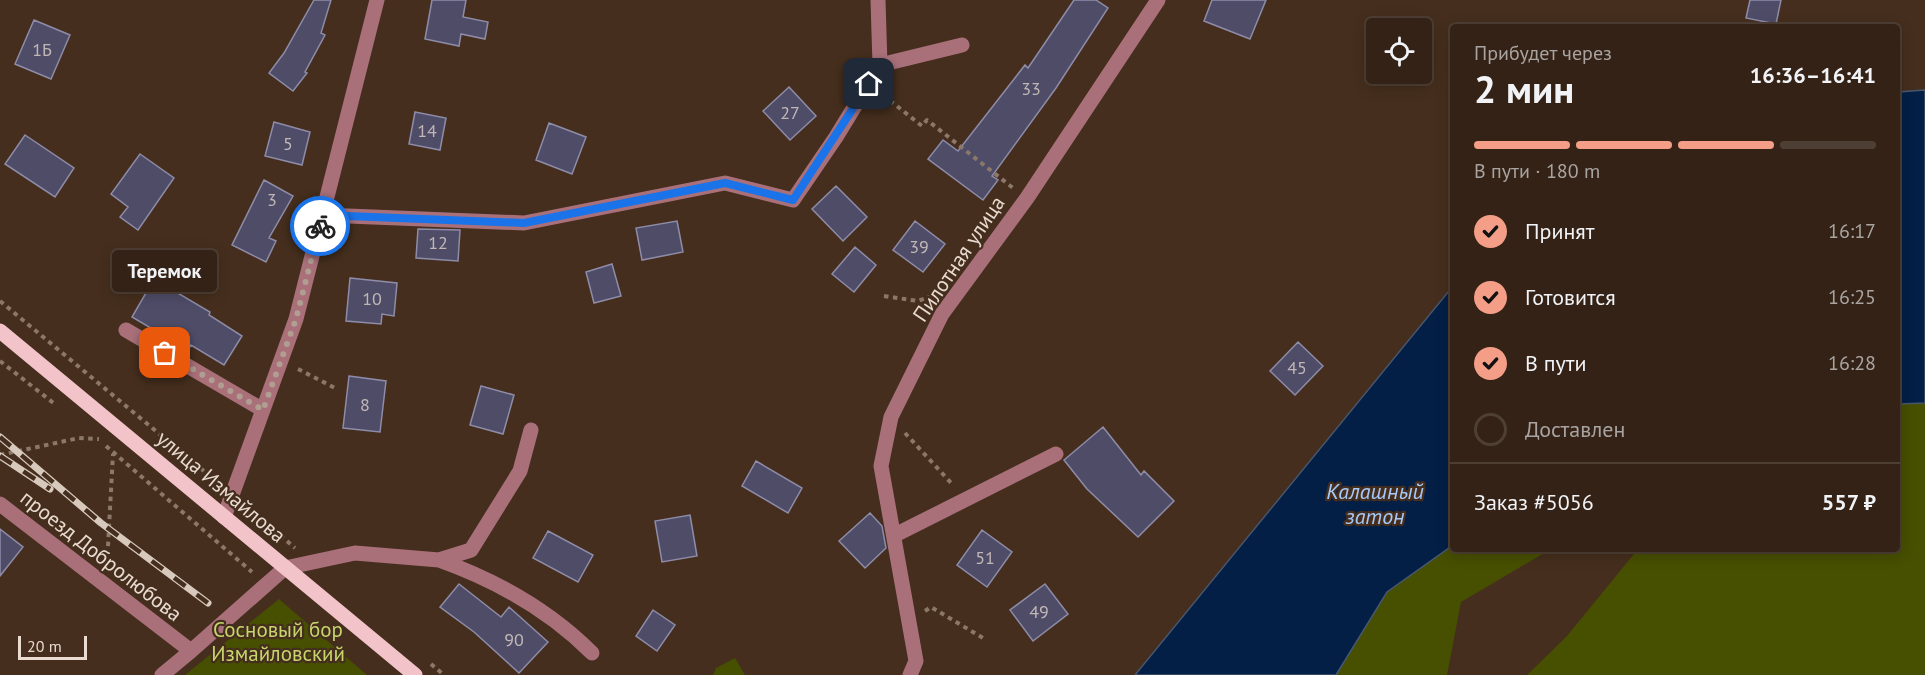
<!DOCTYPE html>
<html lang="ru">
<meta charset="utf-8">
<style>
:root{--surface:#342216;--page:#3f2f23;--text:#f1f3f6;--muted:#a9a4a1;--line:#4e3f35;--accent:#f49e87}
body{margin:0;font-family:"PT Sans",sans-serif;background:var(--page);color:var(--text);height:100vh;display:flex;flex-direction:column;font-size:22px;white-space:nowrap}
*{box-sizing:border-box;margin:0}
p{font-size:20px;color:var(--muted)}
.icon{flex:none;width:33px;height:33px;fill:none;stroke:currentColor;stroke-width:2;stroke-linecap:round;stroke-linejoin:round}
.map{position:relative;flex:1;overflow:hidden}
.side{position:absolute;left:1450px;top:24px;width:450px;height:528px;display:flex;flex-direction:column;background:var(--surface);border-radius:6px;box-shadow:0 3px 15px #0003,0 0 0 2px var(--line)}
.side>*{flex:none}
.controls{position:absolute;left:1366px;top:18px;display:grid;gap:12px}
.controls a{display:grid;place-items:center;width:66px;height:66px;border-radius:6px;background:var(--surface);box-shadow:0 3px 15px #0003,0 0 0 2px var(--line);font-size:30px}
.scale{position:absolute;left:18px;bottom:15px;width:69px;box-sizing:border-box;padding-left:6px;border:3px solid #e9dbd0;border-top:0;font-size:16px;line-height:21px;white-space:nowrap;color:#e9dbd0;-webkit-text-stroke:4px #452e1d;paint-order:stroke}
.pin{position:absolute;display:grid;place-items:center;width:51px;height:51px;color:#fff;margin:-26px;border-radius:12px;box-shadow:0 3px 9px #0006}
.courier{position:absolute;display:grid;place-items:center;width:60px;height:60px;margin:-30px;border:4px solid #1a73e8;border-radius:50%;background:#fff;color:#222;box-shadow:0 2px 8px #0007}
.bubble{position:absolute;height:42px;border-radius:6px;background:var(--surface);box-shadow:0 3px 15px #0003,0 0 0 2px var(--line);font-size:20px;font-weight:600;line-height:42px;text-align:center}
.summary em{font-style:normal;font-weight:600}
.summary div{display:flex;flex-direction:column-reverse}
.summary{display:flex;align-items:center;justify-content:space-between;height:102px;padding:0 24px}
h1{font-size:39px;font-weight:600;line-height:45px}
.bar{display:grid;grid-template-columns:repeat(4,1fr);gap:9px 6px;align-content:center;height:72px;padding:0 24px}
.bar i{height:8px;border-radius:4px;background:var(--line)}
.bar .selected{background:var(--accent)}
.bar p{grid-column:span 4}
.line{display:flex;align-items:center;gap:15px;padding:0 24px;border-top:2px solid var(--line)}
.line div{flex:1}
ol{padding:0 24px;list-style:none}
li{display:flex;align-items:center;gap:18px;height:66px}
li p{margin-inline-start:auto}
li .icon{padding:6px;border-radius:50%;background:var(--accent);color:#111;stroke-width:4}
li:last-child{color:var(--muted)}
li i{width:33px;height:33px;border:3px solid var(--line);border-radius:50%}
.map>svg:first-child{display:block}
</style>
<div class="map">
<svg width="1925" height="675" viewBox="0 0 1925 675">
<rect width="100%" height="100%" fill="#452e1d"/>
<path fill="#474f00" d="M 1925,403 L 1925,675 L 1527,675 L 1567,636 L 1638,549 L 1898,549 L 1898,404 Z
M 1453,545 L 1454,549 L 1551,549 L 1461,602 L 1447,675 L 1336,675 L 1387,592 Z
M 279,599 L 367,675 L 185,675 Z
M 735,658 L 745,675 L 713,675 L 716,668 Z"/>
<path fill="#031f45" stroke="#48576f" stroke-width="1.5" d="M 1925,90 L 1925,403 L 1898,404 L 1898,92 Z
M 1453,286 L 1453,545 L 1387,592 L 1336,675 L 1135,675 Z"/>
<path fill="#4e4c67" stroke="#8e8ca9" stroke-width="1.5" d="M 314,0 L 331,0 L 321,33 L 325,35 L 305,72 L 307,73 L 293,91 L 269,73 L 284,53 Z
M 432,0 L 466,0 L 463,17 L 488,22 L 485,39 L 461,34 L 459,46 L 425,39 Z
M 1074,0 L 1096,0 L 1108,8 L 1056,88 L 992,176 L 998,180 L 983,200 L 928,159 L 943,140 L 958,151 L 1025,65 L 1028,68 Z
M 1212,0 L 1266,0 L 1250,39 L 1204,21 Z
M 1750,0 L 1781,0 L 1776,24 L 1746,18 Z
M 34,20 L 70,35 L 51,79 L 15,64 Z
M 789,87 L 816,116 L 790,140 L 763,111 Z
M 415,112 L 446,118 L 440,150 L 409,144 Z
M 274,122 L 310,132 L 302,165 L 265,156 Z
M 549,123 L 586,137 L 572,174 L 536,160 Z
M 25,135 L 74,168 L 55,197 L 5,164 Z
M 140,154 L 174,178 L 138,230 L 120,217 L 128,207 L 111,194 Z
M 264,180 L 293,196 L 269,238 L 276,241 L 266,262 L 232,245 Z
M 836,186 L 867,217 L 843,241 L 812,209 Z
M 677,221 L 683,252 L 642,260 L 636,228 Z
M 915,221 L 945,244 L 923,272 L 893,250 Z
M 418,229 L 460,230 L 458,261 L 416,258 Z
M 855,247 L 876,265 L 854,292 L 832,274 Z
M 612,264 L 621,296 L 594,303 L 586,272 Z
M 350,278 L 397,283 L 394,316 L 382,314 L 381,324 L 346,321 Z
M 154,279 L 210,312 L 209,315 L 242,336 L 224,365 L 191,345 L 188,350 L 132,317 Z
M 1298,342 L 1323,366 L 1295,395 L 1270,371 Z
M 349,376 L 386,381 L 380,432 L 343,428 Z
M 481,386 L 514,395 L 503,434 L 470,425 Z
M 1103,427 L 1141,475 L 1144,471 L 1174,501 L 1138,537 L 1087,489 L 1064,460 Z
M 756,461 L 802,488 L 788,513 L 742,486 Z
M 870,513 L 882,526 L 886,548 L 865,568 L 839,541 Z
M 690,515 L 697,556 L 662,562 L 655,521 Z
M 0,529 L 23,547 L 0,576 Z
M 982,530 L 1012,552 L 987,587 L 957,565 Z
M 548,531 L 593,555 L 578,582 L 533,558 Z
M 459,584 L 501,617 L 509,607 L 548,642 L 519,673 L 474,632 L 440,607 Z
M 1045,584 L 1068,614 L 1033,641 L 1010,610 Z
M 653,610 L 675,625 L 657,651 L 636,636 Z"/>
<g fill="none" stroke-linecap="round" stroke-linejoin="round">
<path stroke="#8b7869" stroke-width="4" stroke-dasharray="4.5 4.5" stroke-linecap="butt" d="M 883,95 L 922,126 L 927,120 L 1013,188
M 884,296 L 918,301 L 932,296
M 0,301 L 217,482
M 0,361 L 56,405
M 298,369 L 335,388
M 905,433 L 953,485
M 106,446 L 252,572
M 0,455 L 79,438 L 99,439
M 246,506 L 295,548
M 107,564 L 113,454
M 925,611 L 931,607 L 983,638
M 431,664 L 444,675"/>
<path stroke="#a9707a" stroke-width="15" d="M 880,65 L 962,45
M 323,215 L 524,223 L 725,183 L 793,200 L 836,137 L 880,65 L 878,0
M 126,330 L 263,410
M 0,504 L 191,651 L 285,568 L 355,553 L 439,560 L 471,550 L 520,471 L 531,430
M 224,517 L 296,319 L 377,0
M 895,535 L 1056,454
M 439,560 C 495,580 550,611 592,653
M 162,675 L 191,651
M 910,675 L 916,661 L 881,466 L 891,417 L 942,314 L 1027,198 L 1158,0"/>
<path stroke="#f2c3c9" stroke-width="15" d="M 0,331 L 415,675"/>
<defs>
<path id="rail" d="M 0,437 L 101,523 L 208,603
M 0,456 L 50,489"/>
</defs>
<use href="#rail" stroke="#d8c9bd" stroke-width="7"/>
<use href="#rail" stroke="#452e1d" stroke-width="4.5" stroke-dasharray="14" stroke-linecap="butt"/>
</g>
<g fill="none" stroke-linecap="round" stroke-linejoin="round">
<path stroke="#b09e91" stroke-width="6" stroke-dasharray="0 10.8" d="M 165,353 L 263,410 L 296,319 L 320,226"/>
<path stroke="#1a73e8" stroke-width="8" d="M 320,226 L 322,215 L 524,223 L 725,183 L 793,200 L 869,84"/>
</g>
<g text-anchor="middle" stroke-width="4.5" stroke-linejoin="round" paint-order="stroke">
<g font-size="18" fill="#c2b7b6">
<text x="42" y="56">1Б</text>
<text x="1031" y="95">33</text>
<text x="790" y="119">27</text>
<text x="427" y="137">14</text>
<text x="288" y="150">5</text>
<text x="272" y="206">3</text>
<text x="438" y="249">12</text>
<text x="919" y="253">39</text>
<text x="372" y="305">10</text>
<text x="1297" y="374">45</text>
<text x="365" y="411">8</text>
<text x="985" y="564">51</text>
<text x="1039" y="618">49</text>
<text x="514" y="646">90</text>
</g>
<g font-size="21" fill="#e9dbd0" stroke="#452e1d">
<text transform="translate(959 259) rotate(-56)" y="7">Пилотная улица</text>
<text transform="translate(221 487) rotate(40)" y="7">улица Измайлова</text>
<text transform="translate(101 556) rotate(38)" y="7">проезд Добролюбова</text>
</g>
<g font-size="21" fill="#c6d56d" stroke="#452e1d">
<text x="278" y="637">Сосновый бор<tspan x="278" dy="24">Измайловский</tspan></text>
</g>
<g font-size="22" font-style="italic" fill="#a7c9fa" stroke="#452e1d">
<text x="1375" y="499">Калашный<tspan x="1375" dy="25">затон</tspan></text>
</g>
</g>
</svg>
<div class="controls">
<a><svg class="icon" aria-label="locate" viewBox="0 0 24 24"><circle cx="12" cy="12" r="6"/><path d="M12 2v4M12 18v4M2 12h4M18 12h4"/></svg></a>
</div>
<div class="scale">20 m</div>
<div class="pin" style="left:165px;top:353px;background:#ea580c"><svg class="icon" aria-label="bag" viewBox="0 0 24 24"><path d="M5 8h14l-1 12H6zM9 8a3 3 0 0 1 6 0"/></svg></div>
<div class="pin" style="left:869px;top:84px;background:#1f2937"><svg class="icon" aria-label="home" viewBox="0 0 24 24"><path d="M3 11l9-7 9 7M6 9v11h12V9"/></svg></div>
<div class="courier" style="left:320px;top:226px"><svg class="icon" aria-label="bike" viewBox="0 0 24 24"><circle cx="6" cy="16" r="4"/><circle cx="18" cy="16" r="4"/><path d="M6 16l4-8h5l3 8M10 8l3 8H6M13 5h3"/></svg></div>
<div class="bubble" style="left:112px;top:250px;width:105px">Теремок</div>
<section class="side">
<div class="summary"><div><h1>2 мин</h1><p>Прибудет через</p></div><em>16:36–16:41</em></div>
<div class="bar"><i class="selected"></i><i class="selected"></i><i class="selected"></i><i></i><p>В пути · 180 m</p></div>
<ol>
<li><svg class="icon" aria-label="check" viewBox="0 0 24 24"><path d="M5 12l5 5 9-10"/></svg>Принят<p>16:17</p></li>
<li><svg class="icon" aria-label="check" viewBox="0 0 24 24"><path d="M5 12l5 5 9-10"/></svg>Готовится<p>16:25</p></li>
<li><svg class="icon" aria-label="check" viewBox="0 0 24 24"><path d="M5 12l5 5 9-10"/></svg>В пути<p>16:28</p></li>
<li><i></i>Доставлен</li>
</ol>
<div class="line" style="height:78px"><div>Заказ #5056</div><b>557 ₽</b></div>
</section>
</div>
